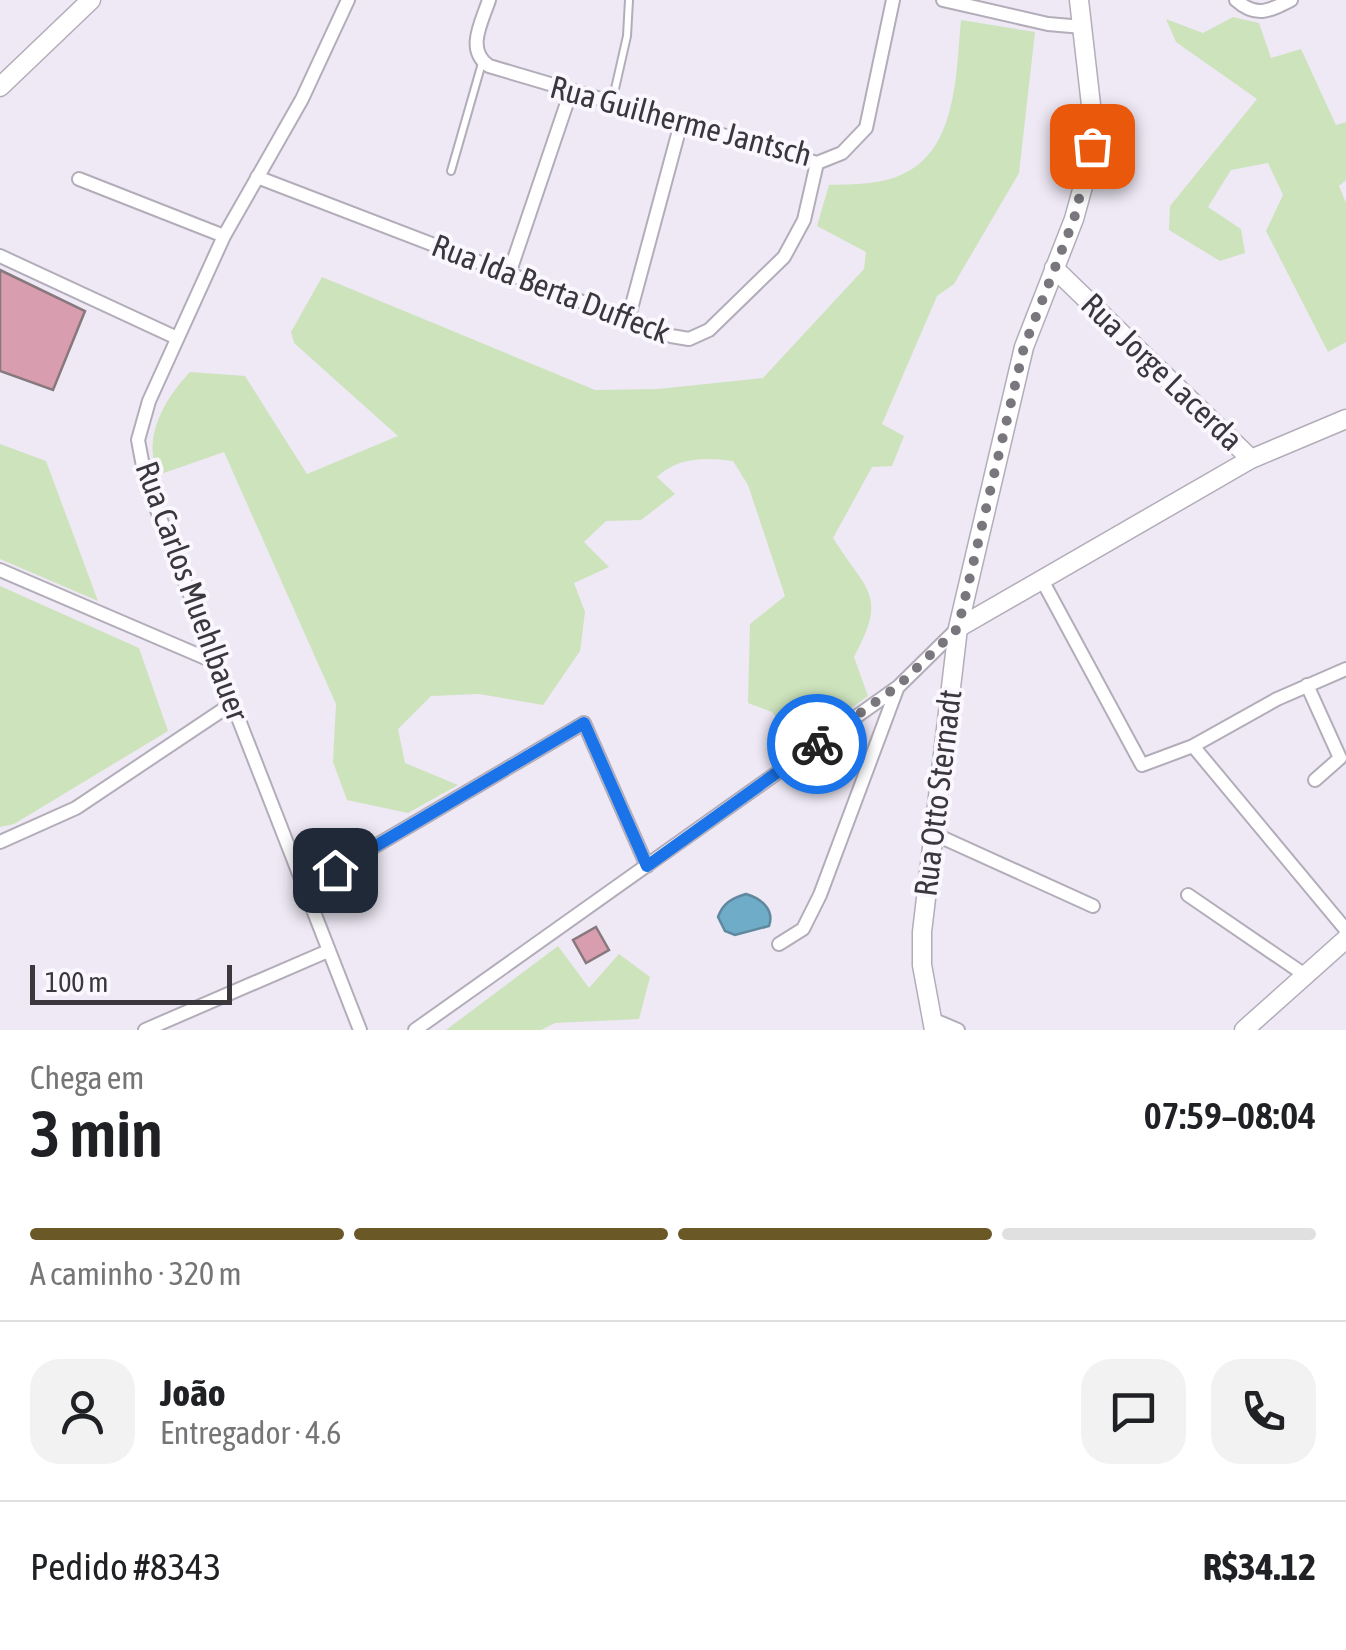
<!DOCTYPE html>
<html lang="pt">
<meta charset="utf-8">
<style>
:root{--surface:#fff;--page:#f2f2f2;--text:#202124;--muted:#757577;--line:#e0e0e0;--accent:#6a5927}
body{margin:0;font-family:"Asap Condensed",sans-serif;background:var(--page);color:var(--text);height:100vh;display:flex;flex-direction:column;font-size:38px;white-space:nowrap}
*{box-sizing:border-box;margin:0}
p{font-size:32px;color:var(--muted)}
.icon{flex:none;width:55px;height:55px;fill:none;stroke:currentColor;stroke-width:2;stroke-linecap:round;stroke-linejoin:round}
.map{position:relative;height:1030px;overflow:hidden}
.drawer{display:flex;flex-direction:column;background:var(--surface);flex:1}
.drawer>*{flex:none}
.scale{position:absolute;left:30px;bottom:25px;width:202px;box-sizing:border-box;padding-left:10px;border:5px solid #3a383d;border-top:0;font-size:28px;line-height:35px;white-space:nowrap;color:#3a383d;-webkit-text-stroke:8px #faf7ff;paint-order:stroke}
.pin{position:absolute;display:grid;place-items:center;width:85px;height:85px;color:#fff;margin:-42px;border-radius:20px;box-shadow:0 5px 15px #0006}
.courier{position:absolute;display:grid;place-items:center;width:100px;height:100px;margin:-50px;border:8px solid #1a73e8;border-radius:50%;background:#fff;color:#222;box-shadow:0 2px 12px #0007}
.overview em{font-style:normal;font-weight:600}
.overview div{display:flex;flex-direction:column-reverse}
.overview{display:flex;align-items:center;justify-content:space-between;height:170px;padding:0 30px}
h1{font-size:65px;font-weight:600;line-height:75px}
.bar{display:grid;grid-template-columns:repeat(4,1fr);gap:15px 10px;align-content:center;height:120px;padding:0 30px}
.bar i{height:12px;border-radius:8px;background:var(--line)}
.bar .selected{background:var(--accent)}
.bar p{grid-column:span 4}
.line{display:flex;align-items:center;gap:25px;padding:0 30px;border-top:2px solid var(--line)}
.line div{flex:1}
.round{display:grid;place-items:center;flex:none;width:105px;height:105px;border-radius:30px;background:var(--page)}
.map>svg:first-child{display:block}
</style>
<div class="map">
<svg width="1346" height="1030" viewBox="0 0 1346 1030">
<rect width="100%" height="100%" fill="#eee9f5"/>
<path fill="#cde3bc" d="M 1233,17 L 1259,23 L 1271,58 L 1301,49 L 1336,125 L 1346,122 L 1346,180 L 1339,186 L 1346,203 L 1346,342 L 1328,352 L 1266,231 L 1283,195 L 1268,163 L 1231,170 L 1208,207 L 1241,229 L 1245,253 L 1220,261 L 1169,230 L 1170,206 L 1257,99 L 1176,42 L 1166,19 L 1203,33 Z
M 961,20 L 1035,32 L 1019,173 L 954,284 L 937,296 L 882,424 L 904,436 L 892,466 L 872,467 L 833,538 C 867,592 888,594 854,657 L 868,696 L 798,747 L 772,712 L 748,703 L 750,624 L 785,596 L 748,485 L 733,461 C 705,457 678,457 657,477 L 675,494 L 641,520 L 606,521 L 584,542 L 609,567 L 574,583 L 585,612 L 580,651 L 543,705 L 479,694 L 431,696 L 398,729 L 405,763 L 458,785 L 408,813 L 347,800 L 333,762 L 336,704 L 224,452 L 158,475 C 142,437 164,400 190,372 L 245,376 L 307,474 L 398,436 L 294,343 L 291,332 L 322,277 L 595,390 L 658,389 L 763,378 L 864,269 L 866,252 L 817,226 L 829,185 C 854,184 882,185 905,173 C 958,147 956,70 961,20 Z
M 0,444 L 46,461 L 98,601 L 0,559 Z
M 0,586 L 139,648 L 168,731 L 14,824 L 0,827 Z
M 558,946 L 589,988 L 619,954 L 650,977 L 639,1019 L 555,1023 L 541,1030 L 446,1030 Z"/>
<path fill="#6facc7" stroke="#5f899e" stroke-width="2.5" d="M 746,894 C 760,898 775,909 769,926 L 735,935 L 725,931 L 718,917 C 723,903 732,898 746,894 Z"/>
<path fill="#d89daf" stroke="#86787c" stroke-width="2.5" d="M 0,270 L 85,311 L 53,390 L 0,371 Z
M 596,927 L 609,950 L 586,963 L 573,940 Z"/>
<g fill="none" stroke-linecap="round" stroke-linejoin="round">
<defs>
<path id="lane" d="M 612,102 L 627,36 L 629,0
M 451,171 L 482,63"/>
<path id="street" d="M 348,0 L 302,99 L 224,236 L 149,401 L 138,440 L 146,482 L 360,1030
M 489,0 C 482,22 465,50 489,66 L 817,163 L 842,153 L 866,128 L 893,0
M 943,0 L 1048,24 L 1083,27
M 1236,0 C 1256,18 1269,11 1291,0
M 257,177 L 671,336 L 689,339 L 709,330 L 784,257 L 804,220 L 817,163
M 79,179 L 224,236
M 0,256 L 177,338
M 509,274 L 571,91
M 628,320 L 681,123
M 0,570 L 217,663
M 1042,580 L 1142,765 L 1193,746 L 1277,699 L 1346,669
M 1307,685 L 1340,758 L 1315,780
M 1193,746 L 1346,930
M 932,833 L 1093,906
M 0,842 L 76,808 L 233,703
M 304,888 L 584,723 L 647,866
M 1188,895 L 1305,975
M 779,944 L 803,929 L 820,895 L 897,689
M 932,1019 L 958,1030
M 145,1030 L 328,951
M 415,1030 L 898,687 L 958,628"/>
<path id="secondary" d="M 0,87 L 91,0
M 1054,268 L 1251,459
M 958,628 L 1251,459 L 1346,419
M 934,1030 L 922,965 L 922,932 L 958,628 L 1024,347 L 1074,219 L 1090,161 L 1091,105 L 1079,0
M 1244,1030 L 1346,939"/>
</defs>
<use href="#lane" stroke="#b3adba" stroke-width="10"/>
<use href="#street" stroke="#b3adba" stroke-width="16"/>
<use href="#secondary" stroke="#b3adba" stroke-width="21"/>
<use href="#lane" stroke="#fff" stroke-width="6"/>
<use href="#street" stroke="#fff" stroke-width="12"/>
<use href="#secondary" stroke="#fff" stroke-width="18"/>
</g>
<g fill="none" stroke-linecap="round" stroke-linejoin="round">
<path stroke="#79767d" stroke-width="10" stroke-dasharray="0 18" d="M 817,744 L 898,686 L 958,628 L 1024,347 L 1074,219 L 1092,146"/>
<path stroke="#1a73e8" stroke-width="12" d="M 335,870 L 584,723 L 647,866 L 817,744"/>
</g>
<g text-anchor="middle" stroke-width="8" stroke-linejoin="round" paint-order="stroke">
<g font-size="32" fill="#3a383d" stroke="#faf7ff">
<text transform="translate(681 121) rotate(15)" y="11">Rua Guilherme Jantsch</text>
<text transform="translate(551 289) rotate(21)" y="11">Rua Ida Berta Duffeck</text>
<text transform="translate(1162 372) rotate(44)" y="11">Rua Jorge Lacerda</text>
<text transform="translate(192 591) rotate(70)" y="11">Rua Carlos Muehlbauer</text>
<text transform="translate(938 793) rotate(-83)" y="11">Rua Otto Sternadt</text>
</g>
</g>
</svg>
<div class="scale">100 m</div>
<div class="pin" style="left:1092px;top:146px;background:#ea580c"><svg class="icon" aria-label="bag" viewBox="0 0 24 24"><path d="M5 8h14l-1 12H6zM9 8a3 3 0 0 1 6 0"/></svg></div>
<div class="pin" style="left:335px;top:870px;background:#1f2937"><svg class="icon" aria-label="home" viewBox="0 0 24 24"><path d="M3 11l9-7 9 7M6 9v11h12V9"/></svg></div>
<div class="courier" style="left:817px;top:744px"><svg class="icon" aria-label="bike" viewBox="0 0 24 24"><circle cx="6" cy="16" r="4"/><circle cx="18" cy="16" r="4"/><path d="M6 16l4-8h5l3 8M10 8l3 8H6M13 5h3"/></svg></div>
</div>
<section class="drawer">
<div class="overview"><div><h1>3 min</h1><p>Chega em</p></div><em>07:59–08:04</em></div>
<div class="bar"><i class="selected"></i><i class="selected"></i><i class="selected"></i><i></i><p>A caminho · 320 m</p></div>
<div class="line" style="height:180px"><a class="round"><svg class="icon" aria-label="person" viewBox="0 0 24 24"><circle cx="12" cy="8" r="4"/><path d="M4 21q1-7 8-7t8 7"/></svg></a><div><b>João</b><p>Entregador · 4.6</p></div><a class="round"><svg class="icon" aria-label="chat" viewBox="0 0 24 24"><path d="M4 5h16v11H9l-5 4z"/></svg></a><a class="round"><svg class="icon" aria-label="phone" viewBox="0 0 24 24"><path d="M5 4h4l2 5-3 2q2 4 5 5l2-3 5 2v4C11 20 4 13 5 4z"/></svg></a></div>
<div class="line" style="height:130px"><div>Pedido #8343</div><b>R$34.12</b></div>
</section>
